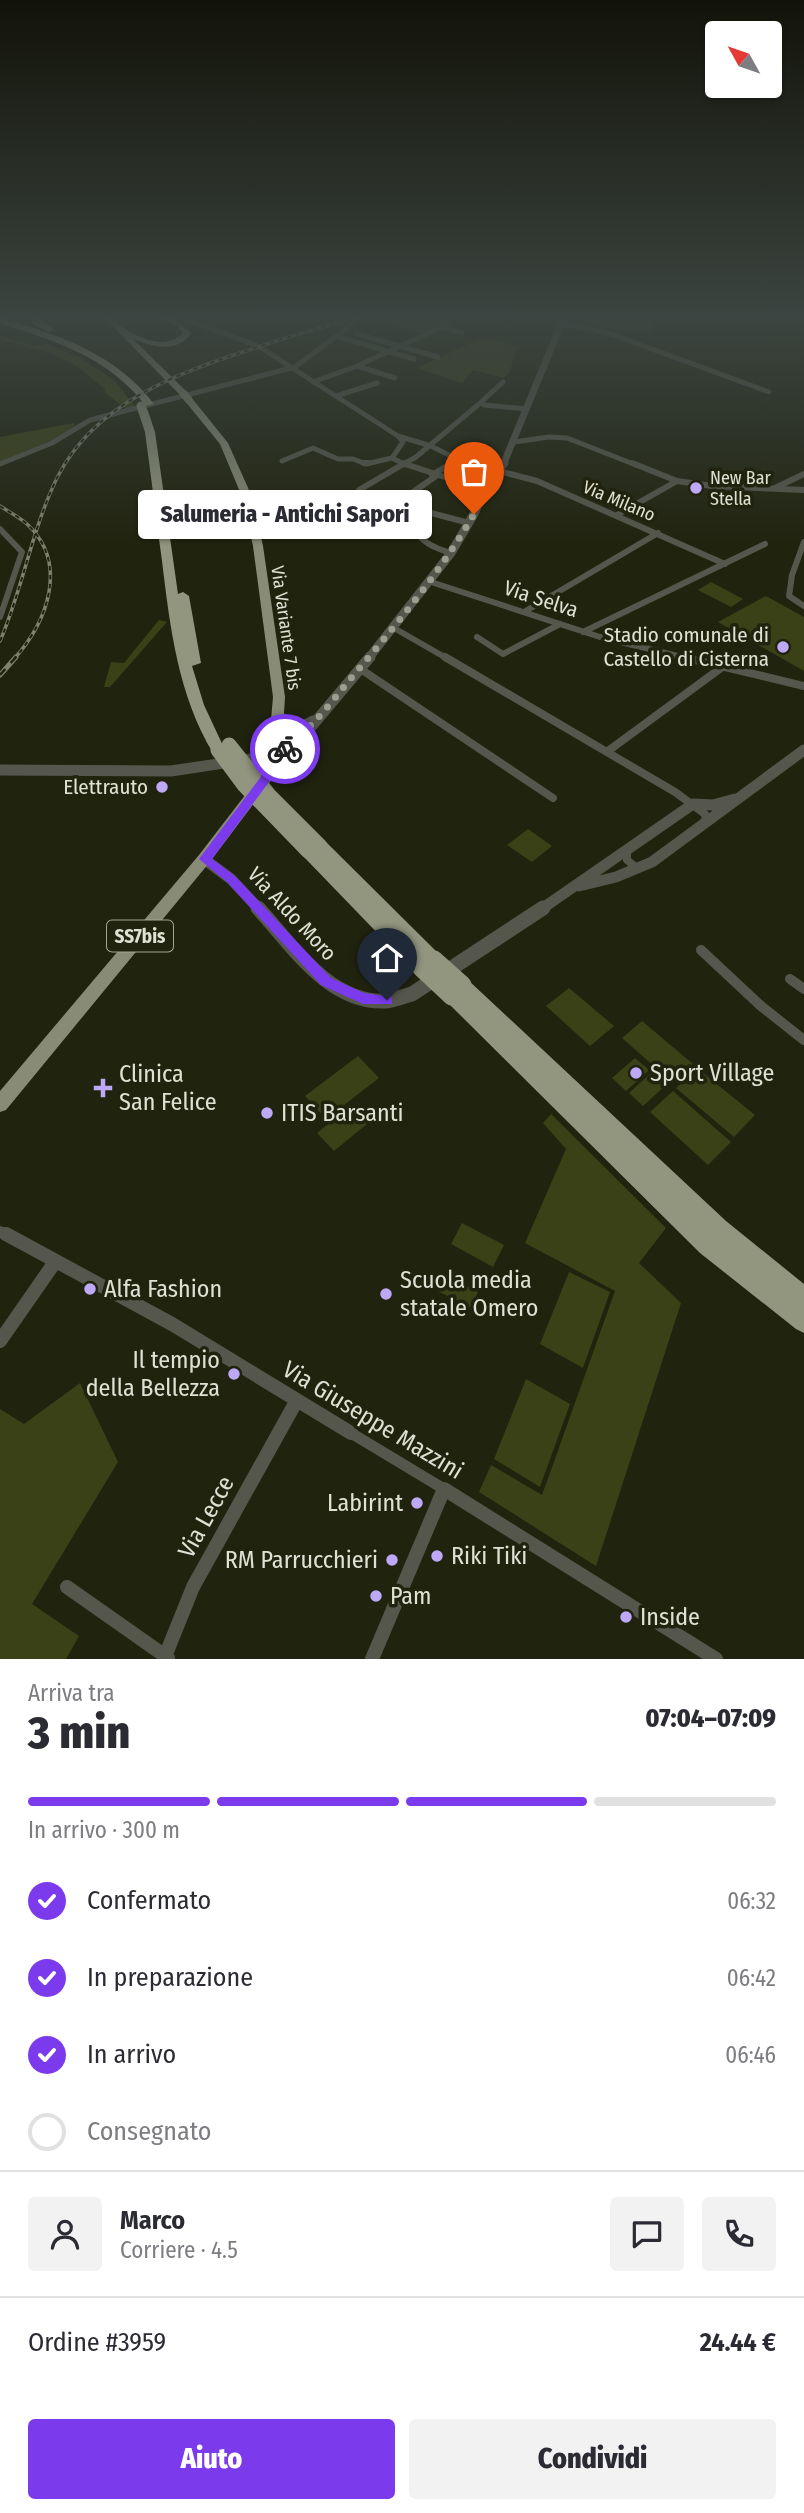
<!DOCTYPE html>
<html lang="it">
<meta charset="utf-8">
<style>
:root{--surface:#fff;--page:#f2f2f3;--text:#2b2b33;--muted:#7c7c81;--line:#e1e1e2;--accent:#7c3aed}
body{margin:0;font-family:"Fira Sans Condensed",sans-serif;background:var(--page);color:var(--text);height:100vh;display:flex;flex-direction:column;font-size:26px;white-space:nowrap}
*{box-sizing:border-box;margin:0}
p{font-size:23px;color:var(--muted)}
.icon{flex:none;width:38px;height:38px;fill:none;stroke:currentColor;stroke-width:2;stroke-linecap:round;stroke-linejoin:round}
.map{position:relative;height:1659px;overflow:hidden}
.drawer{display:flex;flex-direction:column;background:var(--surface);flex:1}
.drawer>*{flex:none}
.needle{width:46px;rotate:310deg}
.buttons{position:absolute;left:705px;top:21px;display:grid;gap:14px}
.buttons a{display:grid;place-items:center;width:77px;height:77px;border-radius:7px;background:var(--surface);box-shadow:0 2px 5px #0004;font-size:35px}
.pin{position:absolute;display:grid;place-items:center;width:60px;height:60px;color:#fff;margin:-72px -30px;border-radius:50% 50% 50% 0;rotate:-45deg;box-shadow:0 0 7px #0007}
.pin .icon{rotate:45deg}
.courier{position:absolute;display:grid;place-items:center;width:70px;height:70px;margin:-35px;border:5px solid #7c3aed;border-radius:50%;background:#fff;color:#222;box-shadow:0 2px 9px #0007}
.bubble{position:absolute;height:49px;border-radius:7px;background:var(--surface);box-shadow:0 2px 5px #0004;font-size:23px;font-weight:800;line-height:49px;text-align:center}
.summary em{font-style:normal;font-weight:800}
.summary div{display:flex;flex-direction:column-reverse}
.summary{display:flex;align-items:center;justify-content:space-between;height:119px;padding:0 28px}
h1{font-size:46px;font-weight:800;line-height:52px}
.bar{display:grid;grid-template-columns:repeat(4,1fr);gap:10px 7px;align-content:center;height:84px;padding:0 28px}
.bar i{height:9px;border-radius:5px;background:var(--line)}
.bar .selected{background:var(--accent)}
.bar p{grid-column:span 4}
.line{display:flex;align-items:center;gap:18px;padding:0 28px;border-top:2px solid var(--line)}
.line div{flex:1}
.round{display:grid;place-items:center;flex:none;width:74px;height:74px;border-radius:7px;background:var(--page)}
ol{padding:0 28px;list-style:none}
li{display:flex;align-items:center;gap:21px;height:77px}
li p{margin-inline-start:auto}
li .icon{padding:7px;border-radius:50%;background:var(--accent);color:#fff;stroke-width:4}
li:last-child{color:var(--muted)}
li i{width:38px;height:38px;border:4px solid var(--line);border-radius:50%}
.button{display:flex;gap:14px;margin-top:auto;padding:14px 28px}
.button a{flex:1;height:80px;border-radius:7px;background:var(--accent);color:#fff;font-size:28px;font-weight:800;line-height:80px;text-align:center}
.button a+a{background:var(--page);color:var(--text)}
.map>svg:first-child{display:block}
</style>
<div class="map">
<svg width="804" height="1659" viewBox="0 0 804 1659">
<rect width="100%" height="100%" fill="#20230e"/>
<path fill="#3b4116" d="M 439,315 L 455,320 L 425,334 L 362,316 Z
M 615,315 L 651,318 L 653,332 L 629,332 L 589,324 L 588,316 Z
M 0,336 L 35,346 L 46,343 L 79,357 L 114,380 L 135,406 L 126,409 L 104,392 L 106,390 L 78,367 L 53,354 L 0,339 Z
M 484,337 L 517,347 L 510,371 L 504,378 L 473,370 L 462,383 L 417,368 Z
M 74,423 L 75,425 L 57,438 L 0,462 L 0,437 Z
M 711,582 L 743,599 L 731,607 L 698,590 Z
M 766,596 L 804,617 L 804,671 L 718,622 Z
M 159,620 L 167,622 L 110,687 L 104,687 L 111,662 L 124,663 Z
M 528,829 L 552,846 L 532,862 L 507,845 Z
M 569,988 L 614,1026 L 590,1046 L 546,1006 Z
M 642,1021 L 693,1064 L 673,1083 L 622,1038 Z
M 358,1056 L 379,1078 L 326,1119 L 305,1096 Z
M 635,1058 L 649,1070 L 626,1091 L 612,1078 Z
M 697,1068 L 755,1115 L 734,1137 L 676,1088 Z
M 652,1072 L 666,1085 L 643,1106 L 629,1093 Z
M 673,1091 L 731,1142 L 708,1165 L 650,1112 Z
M 351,1106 L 367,1124 L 334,1151 L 317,1133 Z
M 551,1114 L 666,1228 L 639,1263 L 681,1303 L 596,1566 L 479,1492 L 491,1465 L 542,1495 L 615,1291 L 525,1243 L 566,1149 L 543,1123 Z
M 462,1223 L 504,1245 L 493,1267 L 451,1244 Z
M 569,1272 L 610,1292 L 583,1368 L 540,1344 Z
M 446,1275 L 478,1292 L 471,1308 L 438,1291 Z
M 526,1379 L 570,1404 L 540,1487 L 494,1459 Z
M 80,1383 L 118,1462 L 32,1604 L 79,1636 L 66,1659 L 0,1659 L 0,1409 L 24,1424 Z"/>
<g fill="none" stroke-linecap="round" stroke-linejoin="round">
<path stroke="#55574c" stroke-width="11" d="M 351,1433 L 444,1489"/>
<path stroke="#55574c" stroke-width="5" d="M 174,315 L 258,346 L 398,436 L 431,446 L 469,465
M 562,323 L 611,334 L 769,392
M 357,334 L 438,357
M 336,336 L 414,359
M 357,366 L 395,378
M 295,367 L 346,329 L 359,315
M 313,382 L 357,366 L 442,327 L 462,333
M 336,396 L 377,383
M 480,403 L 503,382
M 484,405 L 527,409
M 398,436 L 403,442 L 392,458 L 406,465
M 514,442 L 549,437 L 567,438 L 636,465
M 282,461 L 313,448 L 338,459 L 353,459 L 366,464 L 392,458
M 0,464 L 52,443 L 90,420 L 295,367
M 402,465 L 416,457 L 479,404
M 449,465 L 460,459"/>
<path stroke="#55574c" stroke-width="6" d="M 364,463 L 368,463
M 402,463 L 485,490
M 632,463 L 677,481 L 712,486 L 804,490
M 499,471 L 537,481 L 725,564
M 432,475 L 452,463
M 436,476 L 406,497 L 406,502 L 420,510 L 469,523
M 459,483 L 477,469 L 466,463
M 775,488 L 804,474
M 359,490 L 405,463
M 420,510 L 412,525 C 420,542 434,548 451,553
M 617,515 L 677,481
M 0,529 L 22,552 L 0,617
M 804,542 L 792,575 L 789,596 L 804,606
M 431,582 L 600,637 L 690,659
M 524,612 L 658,533
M 394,628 L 448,659
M 583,632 L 765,544
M 477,637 L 503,654 L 560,624"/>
<path stroke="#55574c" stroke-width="8" d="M 445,657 L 675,792 L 705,814 L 706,823
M 683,657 L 804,686
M 359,668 L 553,798
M 608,751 L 725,665
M 627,849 L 627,860 L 638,869"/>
<path stroke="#55574c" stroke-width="10" d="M 701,950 L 761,1006 L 804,1040
M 790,979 L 804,989
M 0,1231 L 10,1236"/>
<path stroke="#55574c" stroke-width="14" d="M 6,1234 L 172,1324 L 351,1433
M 0,1341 L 55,1262
M 67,1587 L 168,1658
M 164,1659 L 193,1587 L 297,1400
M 372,1659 L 444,1489 L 716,1659"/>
<path stroke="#55574c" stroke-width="7" d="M 503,465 L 565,315"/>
<path stroke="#55574c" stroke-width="9" d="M 368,659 L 451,553 L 474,514 L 486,486 L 504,463"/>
<path stroke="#55574c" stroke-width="11" d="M 278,714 C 287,728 299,729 313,721
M 283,748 L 311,727 L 370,657
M 0,770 L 171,771 L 264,757
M 204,859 L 231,879 L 260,910
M 579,886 L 616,877 L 652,862 L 804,750
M 540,910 L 693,804 L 713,805 L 735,799"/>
<path stroke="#55574c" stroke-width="15" d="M 258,908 C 292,945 329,1004 386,1001 C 394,1000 404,996 412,994 L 543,908"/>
<path fill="#888c77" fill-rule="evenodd" d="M 102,315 C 110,315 110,317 116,322 C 135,337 164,352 183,333 L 176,325 L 152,315 C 168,315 180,321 191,333 C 179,354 148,347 131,337 L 187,392 L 187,396 L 181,396 Z
M 185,397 L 191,397 L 228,443 L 253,499 L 263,546 L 285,697 L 282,744 L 292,749 C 297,760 286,764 277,766 L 270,782 L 209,863 L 6,1110 L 0,1112 L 0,1091 L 199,855 L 259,777 L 265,764 L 261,763 L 257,755 L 269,743 L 273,697 L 253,546 L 243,499 L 220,444 L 185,401 ZM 274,752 L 279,752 L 280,756 L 270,757 Z"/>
<path fill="#92967f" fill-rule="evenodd" d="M 26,315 L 34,315 L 55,330 L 48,332 L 33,324 Z
M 0,318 C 58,334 116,354 154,404 L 146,406 C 107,356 57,342 0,323 Z
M 143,408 L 148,411 L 155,432 L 178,594 L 183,592 L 189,596 L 201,663 L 192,666 L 204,705 L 225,750 L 218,755 L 213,753 C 178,695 170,627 162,561 C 156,518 151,475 145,432 L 138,411 Z
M 320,840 L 326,842 L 440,955 L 443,960 L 440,965 L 429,966 L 427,972 L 421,974 L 415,972 L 302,855 L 300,851 L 302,847 L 312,846 L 314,842 Z
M 462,977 L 468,980 L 726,1221 L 804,1284 L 804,1333 L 796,1329 L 700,1253 L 446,1001 L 443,996 L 446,991 L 455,989 L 453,985 L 456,980 Z"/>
<defs>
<path id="rail-far1" d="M 700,315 L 804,316
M 0,506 C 9,512 19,517 27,524 C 69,563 48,621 14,659
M 0,641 C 23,588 32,528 58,476 C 96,402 178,373 252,349 C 293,335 333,323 375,315"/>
<path id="rail" d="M 0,675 L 16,657"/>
</defs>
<use href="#rail-far1" stroke="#7e8170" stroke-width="3.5"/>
<use href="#rail" stroke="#7e8170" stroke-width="5"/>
<use href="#rail-far1" stroke="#20230e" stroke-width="2" stroke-dasharray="4.5" stroke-linecap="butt"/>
<use href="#rail" stroke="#20230e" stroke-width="2.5" stroke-dasharray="8" stroke-linecap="butt"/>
<path stroke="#888c77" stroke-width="8" d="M 184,394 L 188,399"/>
<path stroke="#92967f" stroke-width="9" d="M 141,406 L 143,411"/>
<path stroke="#92967f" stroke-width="15" d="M 229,745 L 269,795 L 320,846
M 218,750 L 244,785 L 308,851"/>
<path stroke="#92967f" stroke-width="19" d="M 434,960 L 462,985
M 421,967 L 452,996"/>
</g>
<linearGradient id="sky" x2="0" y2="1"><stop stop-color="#121308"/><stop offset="0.58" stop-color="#3c4541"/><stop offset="1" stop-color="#3c4541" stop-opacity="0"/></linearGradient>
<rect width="804" height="547" fill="url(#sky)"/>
<path fill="#7c3aed" d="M 281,747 L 288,747 L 289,760 L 276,765 L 269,782 L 212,859 L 235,876 L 331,978 L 364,993 L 392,997 L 392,1004 L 363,1004 L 321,985 L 227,882 L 199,859 L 260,778 L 268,760 L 280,756 Z"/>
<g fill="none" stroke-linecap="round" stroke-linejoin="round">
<path stroke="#9c9e8f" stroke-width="7" stroke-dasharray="0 12.6" d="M 285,749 L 283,748 C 314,728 334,698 358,670 C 400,620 441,571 474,514"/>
</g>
<g fill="#bda9f5" stroke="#20230e" stroke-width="2.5">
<circle cx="696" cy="488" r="7"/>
<circle cx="783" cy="647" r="7"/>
<circle cx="162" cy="787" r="7"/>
<circle cx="636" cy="1073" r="7"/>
<path d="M99.5 1077.5h7v7h7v7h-7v7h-7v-7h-7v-7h7z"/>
<circle cx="267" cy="1113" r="7"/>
<circle cx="90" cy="1289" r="7"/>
<circle cx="386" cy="1294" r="7"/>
<circle cx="234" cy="1374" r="7"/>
<circle cx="417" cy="1503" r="7"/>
<circle cx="437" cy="1556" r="7"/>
<circle cx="392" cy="1560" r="7"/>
<circle cx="376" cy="1596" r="7"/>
<circle cx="626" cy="1617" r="7"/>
</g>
<g text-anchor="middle" stroke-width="7" stroke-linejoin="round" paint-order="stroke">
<g font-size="18" fill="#dfe1d4" stroke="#20230e" text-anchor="start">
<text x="710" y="484">New Bar<tspan x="710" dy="21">Stella</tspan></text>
</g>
<g font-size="18" fill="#dfe1d4" stroke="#20230e">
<text transform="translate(619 501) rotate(23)" y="6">Via Milano</text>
<text transform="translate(286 628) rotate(82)" y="6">Via Variante 7 bis</text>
</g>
<rect fill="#20230e" stroke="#a6a899" stroke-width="2" x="107" y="920.5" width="66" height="31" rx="5"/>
<g font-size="19" font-weight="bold" fill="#dfe1d4">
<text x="140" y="943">SS7bis</text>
</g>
<g font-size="21" fill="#dfe1d4" stroke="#20230e">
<text transform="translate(541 599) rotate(18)" y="7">Via Selva</text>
<text transform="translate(292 914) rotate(47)" y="7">Via Aldo Moro</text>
</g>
<g font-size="21" fill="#dfe1d4" stroke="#20230e" text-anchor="end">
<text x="769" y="642">Stadio comunale di<tspan x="769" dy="24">Castello di Cisterna</tspan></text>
<text x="148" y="794">Elettrauto</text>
</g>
<g font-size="24" fill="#dfe1d4" stroke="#20230e" text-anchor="start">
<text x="650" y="1081">Sport Village</text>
<text x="119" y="1082">Clinica<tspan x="119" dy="28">San Felice</tspan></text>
<text x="281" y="1121">ITIS Barsanti</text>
<text x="400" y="1288">Scuola media<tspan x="400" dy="28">statale Omero</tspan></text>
<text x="104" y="1297">Alfa Fashion</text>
<text x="220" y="1368" text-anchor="end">Il tempio<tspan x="220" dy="28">della Bellezza</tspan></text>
<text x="403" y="1511" text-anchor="end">Labirint</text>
<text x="451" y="1564">Riki Tiki</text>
<text x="378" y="1568" text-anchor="end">RM Parrucchieri</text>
<text x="390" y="1604">Pam</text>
<text x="640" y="1625">Inside</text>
</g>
<g font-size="24" fill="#dfe1d4" stroke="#20230e">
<text transform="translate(373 1420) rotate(31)" y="8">Via Giuseppe Mazzini</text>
<text transform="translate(206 1517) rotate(-61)" y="8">Via Lecce</text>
</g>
</g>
</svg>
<div class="buttons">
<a><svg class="needle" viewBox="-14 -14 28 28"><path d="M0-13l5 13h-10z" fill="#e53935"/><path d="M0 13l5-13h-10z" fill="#7c7c81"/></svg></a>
</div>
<div class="pin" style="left:474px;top:514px;background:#ea580c"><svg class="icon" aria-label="bag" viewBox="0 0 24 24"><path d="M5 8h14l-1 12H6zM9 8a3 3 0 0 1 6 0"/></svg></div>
<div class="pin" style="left:387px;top:1000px;background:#1f2937"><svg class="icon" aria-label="home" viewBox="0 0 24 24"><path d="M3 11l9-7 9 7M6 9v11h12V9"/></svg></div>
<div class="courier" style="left:285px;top:749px"><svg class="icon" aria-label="bike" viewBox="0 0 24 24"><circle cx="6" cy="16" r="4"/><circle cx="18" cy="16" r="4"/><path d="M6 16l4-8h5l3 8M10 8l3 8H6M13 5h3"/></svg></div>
<div class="bubble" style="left:138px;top:490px;width:294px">Salumeria - Antichi Sapori</div>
</div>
<section class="drawer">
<div class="summary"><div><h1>3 min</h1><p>Arriva tra</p></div><em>07:04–07:09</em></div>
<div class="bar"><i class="selected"></i><i class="selected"></i><i class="selected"></i><i></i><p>In arrivo · 300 m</p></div>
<ol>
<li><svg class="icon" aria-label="check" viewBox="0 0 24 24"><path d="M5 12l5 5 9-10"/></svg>Confermato<p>06:32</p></li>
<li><svg class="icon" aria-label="check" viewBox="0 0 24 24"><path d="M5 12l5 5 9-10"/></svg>In preparazione<p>06:42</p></li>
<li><svg class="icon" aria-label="check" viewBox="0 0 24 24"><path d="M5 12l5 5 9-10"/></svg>In arrivo<p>06:46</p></li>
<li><i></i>Consegnato</li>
</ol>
<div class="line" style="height:126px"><a class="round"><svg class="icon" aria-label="person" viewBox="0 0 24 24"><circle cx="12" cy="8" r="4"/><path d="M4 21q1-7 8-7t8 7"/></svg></a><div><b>Marco</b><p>Corriere · 4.5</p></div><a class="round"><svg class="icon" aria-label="chat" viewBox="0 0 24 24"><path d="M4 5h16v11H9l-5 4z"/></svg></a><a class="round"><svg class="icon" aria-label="phone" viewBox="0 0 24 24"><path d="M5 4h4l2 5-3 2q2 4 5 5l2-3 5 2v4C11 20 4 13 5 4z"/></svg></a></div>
<div class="line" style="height:91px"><div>Ordine #3959</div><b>24.44 €</b></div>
<div class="button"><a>Aiuto</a><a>Condividi</a></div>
</section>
